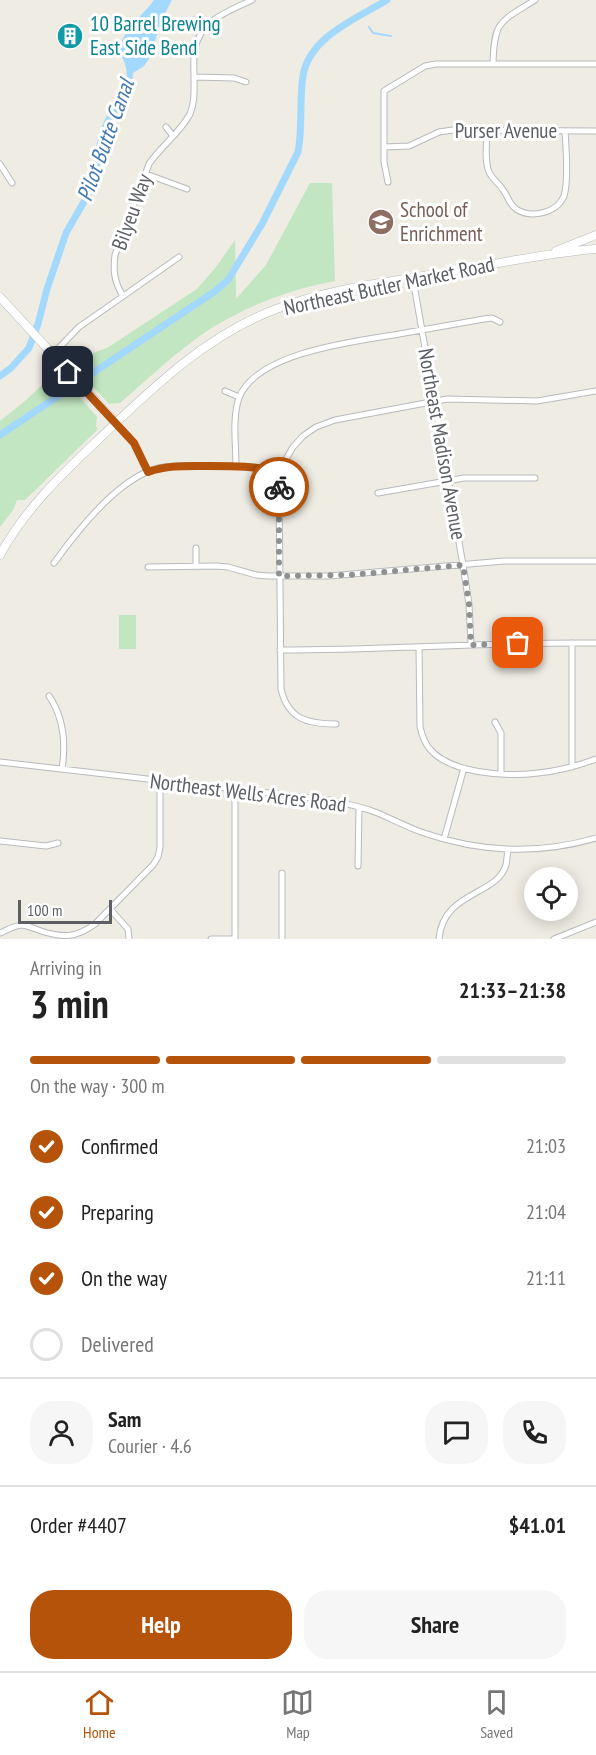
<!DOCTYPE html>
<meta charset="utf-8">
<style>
:root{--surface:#fff;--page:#f6f6f6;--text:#222;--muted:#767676;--line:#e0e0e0;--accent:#b45309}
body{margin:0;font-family:"PT Sans Narrow",sans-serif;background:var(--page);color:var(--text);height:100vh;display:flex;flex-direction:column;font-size:22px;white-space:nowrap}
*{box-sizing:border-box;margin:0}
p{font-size:20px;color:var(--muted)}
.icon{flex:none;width:33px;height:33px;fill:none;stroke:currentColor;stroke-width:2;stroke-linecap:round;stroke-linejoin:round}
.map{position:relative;height:939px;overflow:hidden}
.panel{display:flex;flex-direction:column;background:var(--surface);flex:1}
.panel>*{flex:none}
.fabs{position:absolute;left:524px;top:867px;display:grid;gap:12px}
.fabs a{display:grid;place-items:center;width:54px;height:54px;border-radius:50%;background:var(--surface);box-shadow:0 3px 15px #0003;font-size:30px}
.scale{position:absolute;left:18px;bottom:15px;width:94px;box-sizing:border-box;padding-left:6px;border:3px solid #5c6065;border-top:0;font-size:16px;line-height:21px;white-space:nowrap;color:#5c6065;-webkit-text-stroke:4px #fff;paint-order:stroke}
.pin{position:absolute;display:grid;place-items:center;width:51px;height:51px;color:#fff;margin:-26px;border-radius:12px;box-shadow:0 3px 9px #0006}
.courier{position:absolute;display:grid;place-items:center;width:60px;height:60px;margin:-30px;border:4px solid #b45309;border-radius:50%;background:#fff;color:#222;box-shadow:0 2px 8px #0007}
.head em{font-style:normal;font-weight:800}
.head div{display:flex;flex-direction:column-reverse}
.head{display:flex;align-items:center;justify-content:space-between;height:102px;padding:0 30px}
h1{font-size:39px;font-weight:800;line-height:45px}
.bar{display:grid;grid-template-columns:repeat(4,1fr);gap:9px 6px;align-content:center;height:72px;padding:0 30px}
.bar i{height:8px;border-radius:4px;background:var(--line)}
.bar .active{background:var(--accent)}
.bar p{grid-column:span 4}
.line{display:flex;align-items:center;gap:15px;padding:0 30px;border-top:2px solid var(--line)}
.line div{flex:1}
.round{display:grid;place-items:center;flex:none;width:63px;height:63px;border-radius:24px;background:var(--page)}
ol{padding:0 30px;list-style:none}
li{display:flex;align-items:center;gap:18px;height:66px}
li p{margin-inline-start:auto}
li .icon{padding:6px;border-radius:50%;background:var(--accent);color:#fff;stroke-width:4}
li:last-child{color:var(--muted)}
li i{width:33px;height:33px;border:3px solid var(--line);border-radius:50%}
.action{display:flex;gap:12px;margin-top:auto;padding:12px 30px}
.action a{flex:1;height:69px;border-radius:24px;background:var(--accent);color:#fff;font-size:24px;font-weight:800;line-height:69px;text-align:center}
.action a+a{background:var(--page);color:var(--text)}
.tab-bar{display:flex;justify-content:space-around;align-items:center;height:84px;border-top:2px solid var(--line);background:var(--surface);font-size:16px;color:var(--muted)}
.tab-bar a{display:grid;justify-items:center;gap:3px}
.tab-bar .active{color:var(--accent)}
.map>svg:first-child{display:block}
</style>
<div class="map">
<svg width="596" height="939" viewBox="0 0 596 939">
<rect width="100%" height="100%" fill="#efece4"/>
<path fill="#c1e6c1" d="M 310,183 L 332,183 L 335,281 C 291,289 249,305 210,329 C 178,350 149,378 120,403 L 109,404 L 70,361 L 107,348 L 197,289 L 216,267 L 235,240 L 236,299 L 266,265 Z
M 56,372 L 65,380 L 97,417 L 96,426 L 98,429 L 25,500 L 17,500 L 13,510 L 0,527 L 0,421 L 25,401 Z
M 119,615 L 136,615 L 136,649 L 119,649 Z"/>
<path fill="#a4d9ff" d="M 154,0 L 172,0 L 163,17 L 149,59 L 144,66 L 133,73 L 130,101 L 116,99 C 122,91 129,78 126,68 C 124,57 117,55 122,41 C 128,25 144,14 154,0 Z"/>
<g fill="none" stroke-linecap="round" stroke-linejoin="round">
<path stroke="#a4d9ff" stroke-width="2" d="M 369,27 L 373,33 L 391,36"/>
<path stroke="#a4d9ff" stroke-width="7" d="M 0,376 L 11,368 L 29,348 L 38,324 L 47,289 L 66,233 L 93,186 L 102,135 L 109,119 L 125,98 L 126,94
M 0,435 L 214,292 L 228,280 L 262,224 L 298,152 C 303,127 299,101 303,76 C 309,37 356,19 387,0"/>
<defs>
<path id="street" d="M 493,64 C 494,20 500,22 535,0
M 194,77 L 234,78 L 246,82
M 166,127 L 173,136
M 487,130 C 487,143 484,160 489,172 C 492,179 499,183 503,190 C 508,196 509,204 516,209 C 531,219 557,213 564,196 C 569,181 566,148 565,131
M 384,147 L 409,146 L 439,132 L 453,130 L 596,131
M 0,164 L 12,183
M 146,174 L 187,189
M 388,182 L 384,162 L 384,91 L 425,66 L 436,64 L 596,64
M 413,279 L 463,565 L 469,604 L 471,645
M 123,296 C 114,282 113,270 115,255 L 149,164 C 161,146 180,133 190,114 C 195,102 194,90 194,77 C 194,68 193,58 195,49 C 200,20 229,11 252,0
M 52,355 L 79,327 L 179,257
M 225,391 L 239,397
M 116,423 L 134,443 L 148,472
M 236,466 C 236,445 232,418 239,398 C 256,352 357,341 399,334 C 427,329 456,324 484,319 L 492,318 L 500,322
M 378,493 L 464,478 L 535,478
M 54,563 C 77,531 118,478 158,468 C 175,464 195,466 213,466 C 236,466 259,466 281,472
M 196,566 L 196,548
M 148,567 L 216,566 L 228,567 L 256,575 L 268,576 L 329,576 L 504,561 L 596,561
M 572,643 L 572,767
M 419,647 L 420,727 C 422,735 424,742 429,748 C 449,774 508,777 538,773 C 558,771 577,766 596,759
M 280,650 C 385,650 491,642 596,643
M 49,696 C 64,718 66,743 62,769
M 495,722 L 501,733 L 501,774
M 336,724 C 307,724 288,719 281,689 L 279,486 L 286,459 L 293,447 L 303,436 L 316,427 L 335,420 L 447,399 L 537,401 L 596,391
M 0,762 L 330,800 C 345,804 360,806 375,812 C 390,818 405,826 421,832 C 478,852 538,855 596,838
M 444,839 L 464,768
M 0,841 L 46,846 L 58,843
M 358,866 L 359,807
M 282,873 L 282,939
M 110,909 L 128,929 L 129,939
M 0,933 C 7,930 15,925 23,925 C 29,926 35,929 41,931 C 63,938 76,938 95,924 L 153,865 L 158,857 L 160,847 L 160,781
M 211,939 L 235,939
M 235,939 L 235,790
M 439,939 C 443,891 497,896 506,865 C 507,860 507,855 508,850
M 554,939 L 596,922"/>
<path id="secondary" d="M 556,251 L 596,235
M 0,297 L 116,423
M 0,555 C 25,509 62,474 100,438 C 152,388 209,333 279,308 C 337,286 404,280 466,269 C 500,263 534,256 569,252 C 578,251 587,249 596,249"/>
</defs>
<use href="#street" stroke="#b7babe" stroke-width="7"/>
<use href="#secondary" stroke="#b6b9be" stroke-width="9"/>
<use href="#street" stroke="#fff" stroke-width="5"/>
<use href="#secondary" stroke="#fff" stroke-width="8"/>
</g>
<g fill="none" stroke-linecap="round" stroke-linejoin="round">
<path stroke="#8f9191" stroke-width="6" stroke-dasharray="0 10.8" d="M 279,487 L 279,576 L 350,575 L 463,565 L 469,604 L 471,645 L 518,643"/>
<path stroke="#b45309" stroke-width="8" d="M 68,372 L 134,443 L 148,472 C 167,465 187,466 208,466 C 233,466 257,466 282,472 L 279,487"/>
</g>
<defs>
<symbol id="building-disc" viewBox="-11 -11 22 22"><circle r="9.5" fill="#0f9aa8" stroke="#fff"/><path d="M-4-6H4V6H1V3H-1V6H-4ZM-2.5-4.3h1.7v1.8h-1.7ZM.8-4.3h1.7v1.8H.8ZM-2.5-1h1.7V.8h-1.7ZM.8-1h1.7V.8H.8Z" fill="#fff"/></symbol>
<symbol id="school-disc" viewBox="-11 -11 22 22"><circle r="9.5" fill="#8d6e63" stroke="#fff"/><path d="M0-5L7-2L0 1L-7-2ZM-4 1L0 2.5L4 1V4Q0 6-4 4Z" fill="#fff"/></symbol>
</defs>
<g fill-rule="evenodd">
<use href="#building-disc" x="55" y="21" width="30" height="30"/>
<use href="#school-disc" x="366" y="207" width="30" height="30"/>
</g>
<g text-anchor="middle" stroke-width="6" stroke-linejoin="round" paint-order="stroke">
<g font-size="21" fill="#0d838f" stroke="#fff" text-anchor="start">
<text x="90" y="31">10 Barrel Brewing<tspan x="90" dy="24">East Side Bend</tspan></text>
</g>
<g font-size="21" fill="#5c6065" stroke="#fff">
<text x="506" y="138">Purser Avenue</text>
<text transform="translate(132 212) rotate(-70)" y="7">Bilyeu Way</text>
<text transform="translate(389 286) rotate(-12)" y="7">Northeast Butler Market Road</text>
<text transform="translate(442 444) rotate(80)" y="7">Northeast Madison Avenue</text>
<text transform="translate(248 793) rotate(7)" y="7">Northeast Wells Acres Road</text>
</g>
<g font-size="21" fill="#785e54" stroke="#fff" text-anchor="start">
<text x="400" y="217">School of<tspan x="400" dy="24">Enrichment</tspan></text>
</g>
<g font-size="22" font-style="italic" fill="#4079b2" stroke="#fff">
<text transform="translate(105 140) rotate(-70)" y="8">Pilot Butte Canal</text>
</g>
</g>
</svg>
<div class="fabs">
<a><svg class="icon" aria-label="locate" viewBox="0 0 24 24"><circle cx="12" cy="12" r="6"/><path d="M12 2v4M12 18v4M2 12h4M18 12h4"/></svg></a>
</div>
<div class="scale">100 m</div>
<div class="pin" style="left:518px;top:643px;background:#ea580c"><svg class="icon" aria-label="bag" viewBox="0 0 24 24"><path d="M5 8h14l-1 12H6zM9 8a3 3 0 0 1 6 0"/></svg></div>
<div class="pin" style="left:68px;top:372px;background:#1f2937"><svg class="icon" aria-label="home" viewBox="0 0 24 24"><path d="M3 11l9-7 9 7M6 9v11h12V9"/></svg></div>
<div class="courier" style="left:279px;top:487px"><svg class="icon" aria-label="bike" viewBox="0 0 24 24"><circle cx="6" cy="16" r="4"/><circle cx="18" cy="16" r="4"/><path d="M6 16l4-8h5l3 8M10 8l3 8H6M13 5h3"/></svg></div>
</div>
<section class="panel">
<div class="head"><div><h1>3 min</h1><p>Arriving in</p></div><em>21:33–21:38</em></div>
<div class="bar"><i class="active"></i><i class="active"></i><i class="active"></i><i></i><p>On the way · 300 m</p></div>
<ol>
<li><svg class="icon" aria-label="check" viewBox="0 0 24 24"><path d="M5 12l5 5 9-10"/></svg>Confirmed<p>21:03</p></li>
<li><svg class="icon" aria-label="check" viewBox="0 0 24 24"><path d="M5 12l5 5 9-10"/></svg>Preparing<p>21:04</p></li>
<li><svg class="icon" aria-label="check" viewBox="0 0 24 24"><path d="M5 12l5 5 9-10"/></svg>On the way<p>21:11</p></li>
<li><i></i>Delivered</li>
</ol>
<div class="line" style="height:108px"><a class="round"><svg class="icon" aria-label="person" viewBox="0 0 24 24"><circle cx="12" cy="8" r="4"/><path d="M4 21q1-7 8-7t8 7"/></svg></a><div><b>Sam</b><p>Courier · 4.6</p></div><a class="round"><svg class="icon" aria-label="chat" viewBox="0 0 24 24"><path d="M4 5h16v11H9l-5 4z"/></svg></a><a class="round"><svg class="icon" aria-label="phone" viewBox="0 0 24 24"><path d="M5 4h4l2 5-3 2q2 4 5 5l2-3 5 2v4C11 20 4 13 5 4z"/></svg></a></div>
<div class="line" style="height:78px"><div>Order #4407</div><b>$41.01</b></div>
<div class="action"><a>Help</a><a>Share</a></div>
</section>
<nav class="tab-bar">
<a class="active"><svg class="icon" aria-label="home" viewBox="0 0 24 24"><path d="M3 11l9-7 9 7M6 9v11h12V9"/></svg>Home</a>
<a><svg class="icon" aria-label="map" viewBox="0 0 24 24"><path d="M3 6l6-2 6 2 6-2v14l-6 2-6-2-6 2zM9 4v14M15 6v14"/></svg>Map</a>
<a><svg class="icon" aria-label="saved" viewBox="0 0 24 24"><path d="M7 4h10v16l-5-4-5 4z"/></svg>Saved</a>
</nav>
